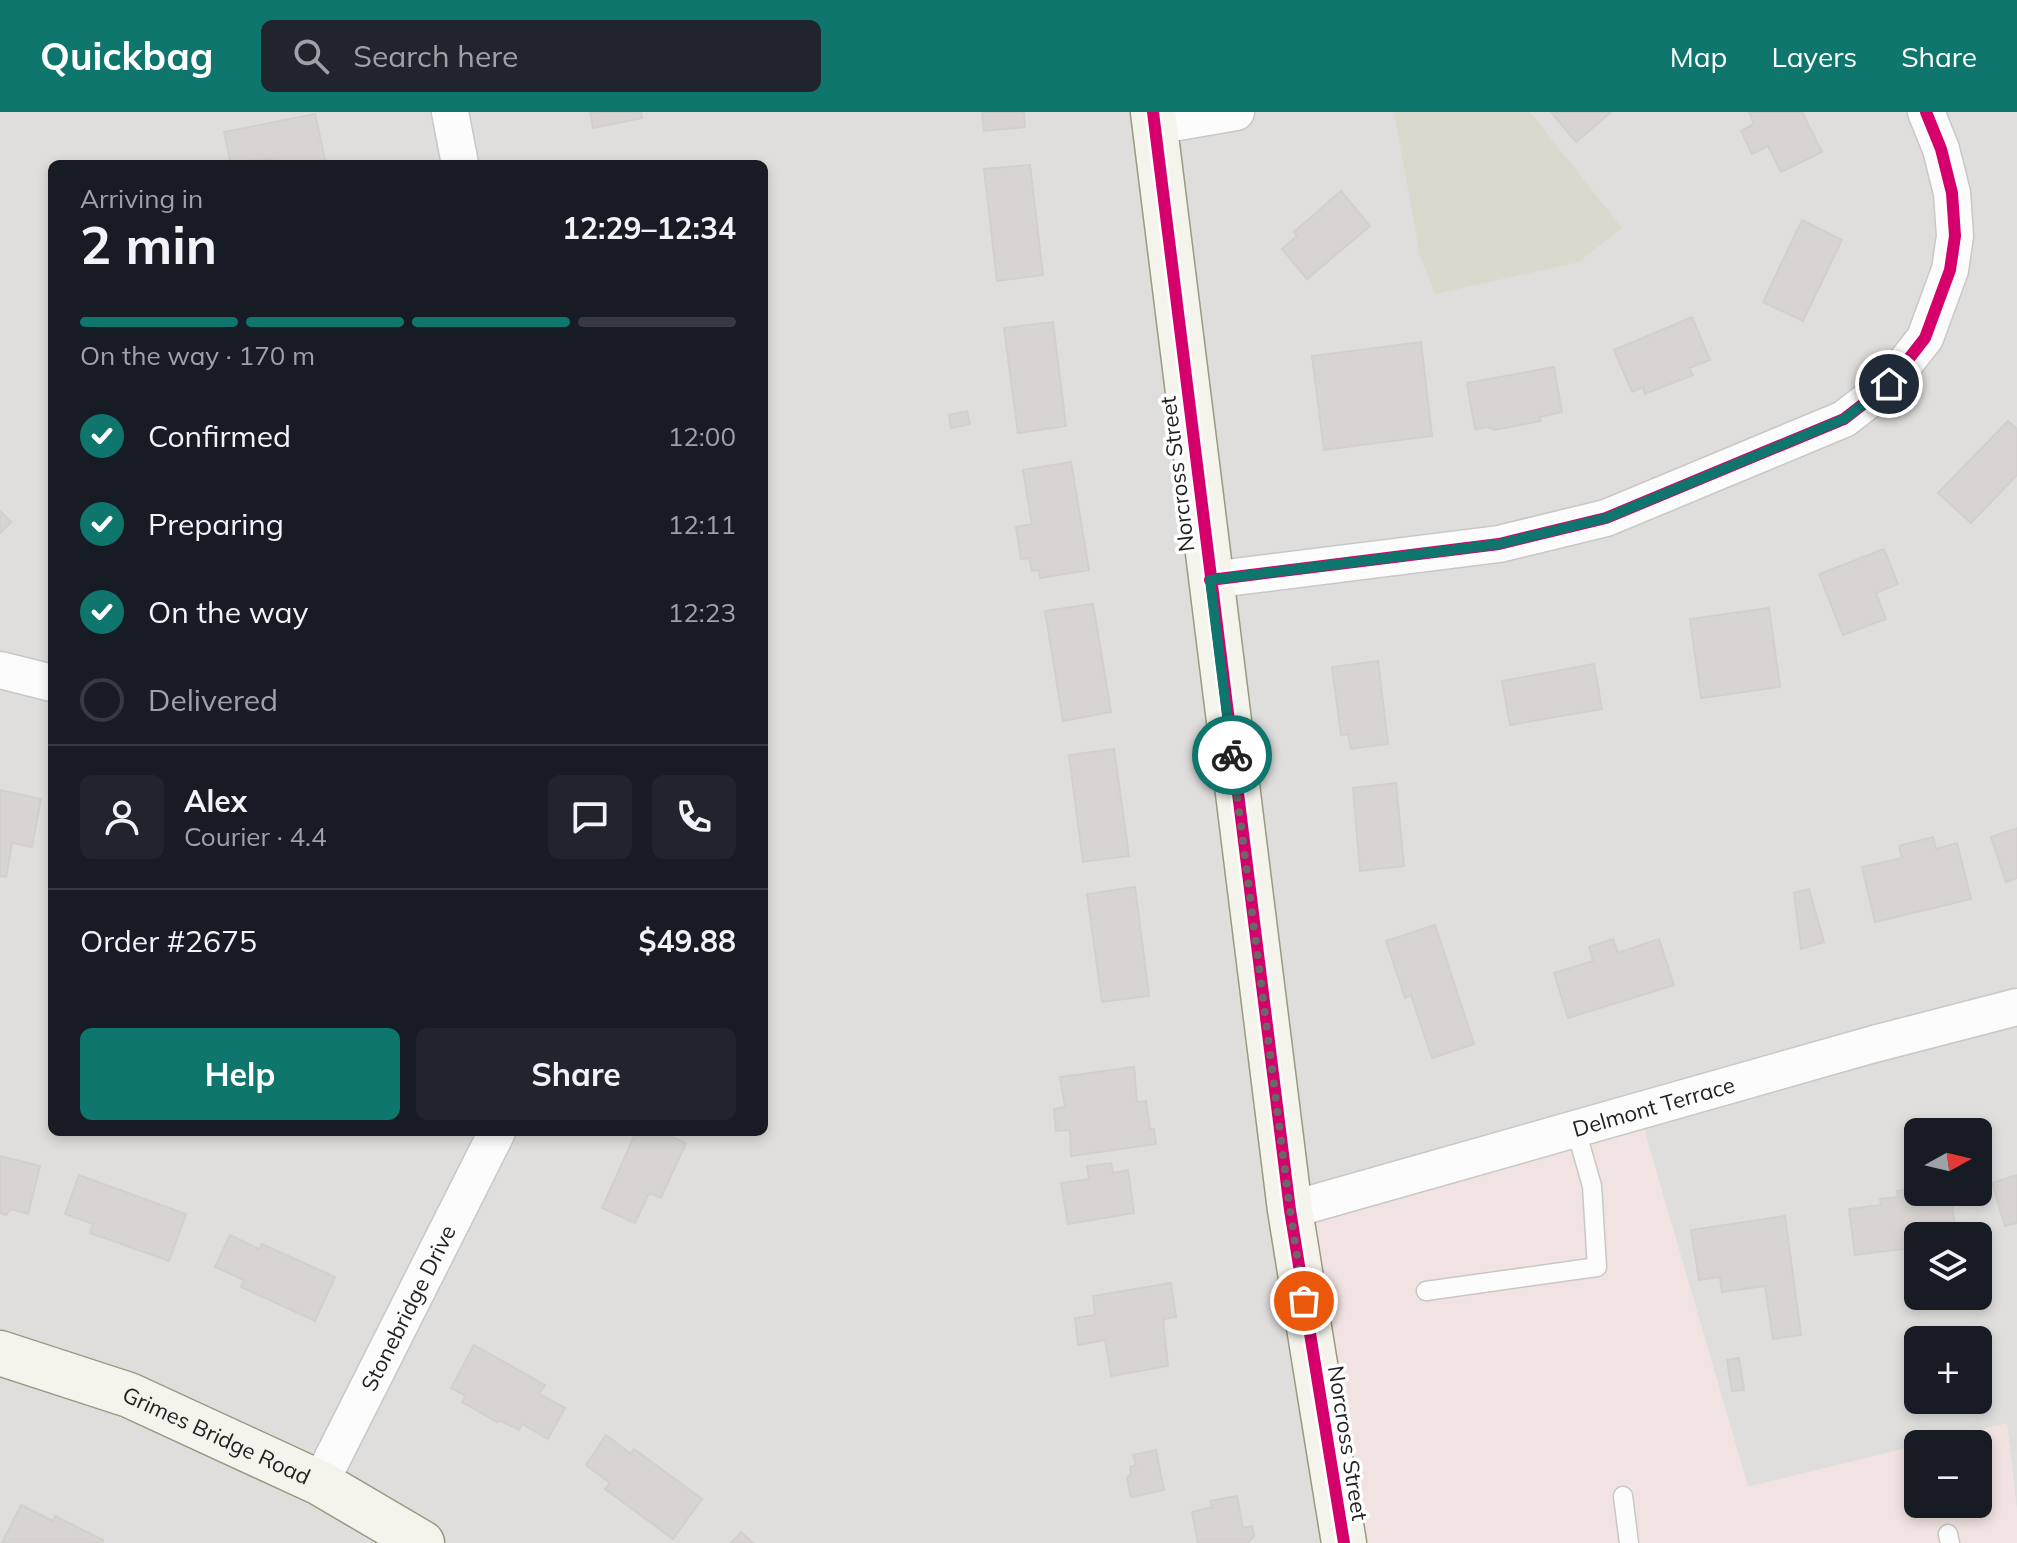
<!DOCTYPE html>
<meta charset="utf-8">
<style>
:root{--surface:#171b24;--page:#20242c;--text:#f1f3f6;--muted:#9ea1a6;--line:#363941;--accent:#0f766e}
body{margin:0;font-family:Mulish,sans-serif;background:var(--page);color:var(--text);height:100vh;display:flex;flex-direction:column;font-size:30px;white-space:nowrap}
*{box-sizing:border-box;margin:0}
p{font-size:26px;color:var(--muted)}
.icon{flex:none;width:44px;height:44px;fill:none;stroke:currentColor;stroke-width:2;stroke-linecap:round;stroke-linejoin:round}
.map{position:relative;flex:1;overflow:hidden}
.drawer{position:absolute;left:48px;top:48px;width:720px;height:976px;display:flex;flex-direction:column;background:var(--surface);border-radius:12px;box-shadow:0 4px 12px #0003}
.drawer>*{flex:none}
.needle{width:52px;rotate:82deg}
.controls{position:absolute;left:1904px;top:1006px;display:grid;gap:16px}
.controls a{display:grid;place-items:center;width:88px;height:88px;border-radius:12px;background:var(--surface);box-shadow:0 4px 12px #0003;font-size:40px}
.pin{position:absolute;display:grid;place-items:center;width:68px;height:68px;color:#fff;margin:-34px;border:4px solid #fff;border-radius:50%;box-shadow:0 2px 8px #0007}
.courier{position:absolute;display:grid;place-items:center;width:80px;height:80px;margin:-40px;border:6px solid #0f766e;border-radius:50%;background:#fff;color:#222;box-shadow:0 2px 10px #0007}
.head em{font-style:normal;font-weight:700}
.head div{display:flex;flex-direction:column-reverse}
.head{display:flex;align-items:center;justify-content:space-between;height:136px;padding:0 32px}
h1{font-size:52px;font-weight:700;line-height:60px}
.bar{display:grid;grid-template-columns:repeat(4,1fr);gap:12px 8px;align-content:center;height:96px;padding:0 32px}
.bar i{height:10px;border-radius:6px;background:var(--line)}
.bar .on{background:var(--accent)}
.bar p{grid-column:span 4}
.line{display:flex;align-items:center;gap:20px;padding:0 32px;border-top:2px solid var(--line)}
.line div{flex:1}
.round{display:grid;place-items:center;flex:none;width:84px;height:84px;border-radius:12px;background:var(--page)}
ol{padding:0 32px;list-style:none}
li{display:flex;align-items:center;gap:24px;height:88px}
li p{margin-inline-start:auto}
li .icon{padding:8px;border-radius:50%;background:var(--accent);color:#fff;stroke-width:4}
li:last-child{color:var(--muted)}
li i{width:44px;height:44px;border:4px solid var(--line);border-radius:50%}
.cta{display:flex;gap:16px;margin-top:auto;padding:16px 32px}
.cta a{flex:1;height:92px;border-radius:12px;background:var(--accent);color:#fff;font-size:32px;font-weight:700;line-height:92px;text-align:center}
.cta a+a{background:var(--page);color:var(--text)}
header{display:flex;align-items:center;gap:48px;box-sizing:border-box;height:112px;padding:0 40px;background:var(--accent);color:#fff}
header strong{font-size:38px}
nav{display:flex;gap:44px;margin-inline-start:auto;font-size:28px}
.search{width:560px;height:72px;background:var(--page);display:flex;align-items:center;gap:20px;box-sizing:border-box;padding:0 28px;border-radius:12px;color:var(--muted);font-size:30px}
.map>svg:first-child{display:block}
</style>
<header>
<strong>Quickbag</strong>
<div class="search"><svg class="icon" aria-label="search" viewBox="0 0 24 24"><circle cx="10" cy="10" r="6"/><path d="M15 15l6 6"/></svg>Search here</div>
<nav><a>Map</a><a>Layers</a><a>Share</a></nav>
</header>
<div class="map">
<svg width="2017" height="1431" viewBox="0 0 2017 1431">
<rect width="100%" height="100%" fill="#f0eeeb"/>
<path fill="#dfdedc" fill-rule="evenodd" d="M 0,0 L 2017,0 L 2017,1400 L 2007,1312 L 1748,1375 L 1643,1014 L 1345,1431 L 0,1431 ZM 52,52 L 764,52 L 764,1020 L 52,1020 ZM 1918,1020 L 1978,1020 L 1978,1080 L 1918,1080 ZM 1918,1124 L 1978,1124 L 1978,1184 L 1918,1184 ZM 1918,1228 L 1978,1228 L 1978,1288 L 1918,1288 Z"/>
<path fill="#f1e3e1" d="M 1643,1014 L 1748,1375 L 1918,1333 L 1918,1392 L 1978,1392 L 1978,1332 L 1924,1332 L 2007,1311 L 2017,1400 L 2017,1431 L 1345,1431 L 1290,1098 Z"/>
<path fill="#d9d9cd" d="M 1394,0 L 1530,0 L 1622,116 L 1579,150 L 1435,182 L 1420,144 Z"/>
<path fill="#d7d4d2" stroke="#d3d0cc" stroke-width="2" d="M 590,0 L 641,0 L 642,6 L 593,16 Z
M 982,0 L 1024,0 L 1025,15 L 984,19 Z
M 1551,0 L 1611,0 L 1576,30 Z
M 1749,0 L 1802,0 L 1822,40 L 1781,60 L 1768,34 L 1752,42 L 1741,19 L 1754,12 Z
M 315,2 L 326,52 L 276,52 L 275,46 L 231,52 L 224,20 Z
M 1030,53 L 1043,163 L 997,169 L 984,57 Z
M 1341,79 L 1370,114 L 1307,167 L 1282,137 L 1297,124 L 1294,120 Z
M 1802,108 L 1842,128 L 1803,209 L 1763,190 Z
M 1692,205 L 1710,248 L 1689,256 L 1693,263 L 1645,282 L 1643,275 L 1632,280 L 1614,238 Z
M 1053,210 L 1066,314 L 1018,321 L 1004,216 Z
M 1421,230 L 1432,324 L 1324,338 L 1312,244 Z
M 1554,255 L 1562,300 L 1539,305 L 1541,309 L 1494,318 L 1488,315 L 1475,317 L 1467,271 Z
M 967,299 L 970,312 L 951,316 L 949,303 Z
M 2008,309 L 2017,317 L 2017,363 L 1971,411 L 1938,381 Z
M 1071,350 L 1089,458 L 1040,466 L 1039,458 L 1032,459 L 1029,446 L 1021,447 L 1016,415 L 1032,412 L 1023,358 Z
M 0,399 L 11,410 L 0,421 Z
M 1884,437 L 1898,472 L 1876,481 L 1886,507 L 1843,523 L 1819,462 Z
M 1093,492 L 1111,600 L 1063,609 L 1045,499 Z
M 1769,496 L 1780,575 L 1701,586 L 1690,507 Z
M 1378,549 L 1388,632 L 1351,637 L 1348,622 L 1341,623 L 1332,555 Z
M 1594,552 L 1602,597 L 1510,613 L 1502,569 Z
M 1114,637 L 1129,744 L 1083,750 L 1069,643 Z
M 1396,671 L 1404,754 L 1360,759 L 1353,676 Z
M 0,678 L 41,687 L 32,735 L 12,731 L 6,765 L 0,764 Z
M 2017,716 L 2017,766 L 2006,770 L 1991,725 Z
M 1933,725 L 1936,737 L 1957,731 L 1971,787 L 1875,810 L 1862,755 L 1902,746 L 1899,734 Z
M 1135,775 L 1149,884 L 1102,890 L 1087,782 Z
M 1809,777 L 1824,830 L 1801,837 L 1794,781 Z
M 1435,813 L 1474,932 L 1432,946 L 1411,883 L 1405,886 L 1386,829 Z
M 1613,827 L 1618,841 L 1659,827 L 1674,873 L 1568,906 L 1554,861 L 1593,849 L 1589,835 Z
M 1134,955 L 1137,990 L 1146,989 L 1150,1017 L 1154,1017 L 1156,1032 L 1071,1044 L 1070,1018 L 1056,1019 L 1054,997 L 1065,995 L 1060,965 Z
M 636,1020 L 661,1020 L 686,1031 L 661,1086 L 649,1081 L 635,1111 L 602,1096 Z
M 0,1044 L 40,1054 L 28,1102 L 11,1097 L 6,1103 L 0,1101 Z
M 1111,1051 L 1113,1061 L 1128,1058 L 1134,1101 L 1068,1112 L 1061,1071 L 1089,1067 L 1087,1054 Z
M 79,1063 L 186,1102 L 169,1149 L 90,1121 L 93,1112 L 65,1102 Z
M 2017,1063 L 2017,1111 L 2005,1114 L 1992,1071 Z
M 1918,1076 L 1918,1080 L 1931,1080 L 1931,1084 L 1951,1082 L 1956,1124 L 1918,1124 L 1918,1135 L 1855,1143 L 1849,1097 L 1881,1093 L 1880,1087 L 1898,1085 L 1897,1079 Z
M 1785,1104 L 1801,1223 L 1773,1227 L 1765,1174 L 1722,1180 L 1720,1165 L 1699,1168 L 1691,1118 Z
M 230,1123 L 259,1137 L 262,1132 L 335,1165 L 315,1209 L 241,1175 L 244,1168 L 215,1155 Z
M 1171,1171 L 1176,1205 L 1163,1207 L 1168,1254 L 1111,1264 L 1105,1228 L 1078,1233 L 1075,1206 L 1095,1203 L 1093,1184 Z
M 474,1233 L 545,1273 L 539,1282 L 565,1296 L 548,1327 L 522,1312 L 519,1318 L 501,1309 L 497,1310 L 462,1290 L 466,1284 L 451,1276 Z
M 1739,1246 L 1744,1278 L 1732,1279 L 1727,1248 Z
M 606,1323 L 631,1342 L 634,1337 L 702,1387 L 673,1427 L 605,1377 L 610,1371 L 586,1353 Z
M 1156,1338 L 1164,1378 L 1131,1385 L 1127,1366 L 1131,1362 L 1130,1355 L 1136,1353 L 1133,1343 Z
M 1237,1384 L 1243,1416 L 1252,1414 L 1254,1424 L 1248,1431 L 1198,1431 L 1192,1400 L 1212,1395 L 1210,1389 Z
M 21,1393 L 53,1409 L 55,1404 L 103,1428 L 103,1431 L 2,1431 Z
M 741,1420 L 753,1431 L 731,1431 Z"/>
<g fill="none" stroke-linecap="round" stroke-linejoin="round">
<defs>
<path id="lane" d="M 1426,1179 L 1597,1155 L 1592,1074 L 1576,1018
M 1623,1384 L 1629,1431
M 1948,1422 L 1950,1431"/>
<g id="street">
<path d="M 450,0 L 460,52"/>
<path d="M 1155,14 L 1236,0"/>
<path d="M 1210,468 L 1499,432 L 1606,406 L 1844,307 L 1889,272 L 1925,226 L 1950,158 L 1955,124 L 1952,81 L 1941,37 L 1926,0"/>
<path d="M 0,558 L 52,571"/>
<path id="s1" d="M 1290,1098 L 1874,932 L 2017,895"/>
<path id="s2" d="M 320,1371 L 497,1020"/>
</g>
<g id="secondary">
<path d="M 1153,0 L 1290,1098 L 1344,1431"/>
<path id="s3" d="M 0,1241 L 129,1283 L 320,1371 L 422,1431"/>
</g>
</defs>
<use href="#lane" stroke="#c9c8c7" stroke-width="21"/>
<use href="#street" stroke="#c9c8c7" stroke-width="39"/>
<use href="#secondary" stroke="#999a82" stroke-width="47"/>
<use href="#lane" stroke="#fdfcfc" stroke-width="18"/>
<use href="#street" stroke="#fdfcfc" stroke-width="36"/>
<use href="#secondary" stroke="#f4f4ed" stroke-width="44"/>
<defs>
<path id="cycleway" d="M 1153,0 L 1290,1098 L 1344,1431
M 1210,468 L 1499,432 L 1606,406 L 1844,307 L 1889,272 L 1925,226 L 1950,158 L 1955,124 L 1952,81 L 1941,37 L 1926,0"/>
</defs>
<use href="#cycleway" stroke="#fff" stroke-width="17"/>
<use href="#cycleway" stroke="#d6006c" stroke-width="12"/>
</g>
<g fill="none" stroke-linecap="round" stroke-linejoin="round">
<path stroke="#6a6968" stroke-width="8" stroke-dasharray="0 14.4" d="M 1232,643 L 1290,1098 L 1304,1189"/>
<path stroke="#0f766e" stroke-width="10" d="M 1232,643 L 1210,468 L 1499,432 L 1606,406 L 1844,307 L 1889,272"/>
</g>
<g text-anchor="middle" stroke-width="7" stroke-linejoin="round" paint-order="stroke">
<g font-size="22" fill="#222" stroke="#fff">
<text transform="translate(1177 362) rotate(-97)" y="8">Norcross Street</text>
<text dy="8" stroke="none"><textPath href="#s1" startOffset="378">Delmont Terrace</textPath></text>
<text dy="8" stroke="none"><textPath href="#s2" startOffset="196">Stonebridge Drive</textPath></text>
<text dy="8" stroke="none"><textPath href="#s3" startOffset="232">Grimes Bridge Road</textPath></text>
<text transform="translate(1348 1331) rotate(81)" y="8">Norcross Street</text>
</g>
</g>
</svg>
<div class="controls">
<a><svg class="needle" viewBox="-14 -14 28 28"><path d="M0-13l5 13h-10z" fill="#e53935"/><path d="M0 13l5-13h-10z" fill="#9ea1a6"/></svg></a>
<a><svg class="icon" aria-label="layers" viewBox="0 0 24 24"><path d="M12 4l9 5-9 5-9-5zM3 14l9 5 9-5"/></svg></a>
<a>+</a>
<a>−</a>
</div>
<div class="pin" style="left:1304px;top:1189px;background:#ea580c"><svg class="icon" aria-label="bag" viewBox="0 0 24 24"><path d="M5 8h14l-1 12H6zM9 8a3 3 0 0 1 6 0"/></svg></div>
<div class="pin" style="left:1889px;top:272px;background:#1f2937"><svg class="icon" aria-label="home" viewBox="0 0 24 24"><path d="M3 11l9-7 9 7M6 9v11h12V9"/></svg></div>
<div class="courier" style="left:1232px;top:643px"><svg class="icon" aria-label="bike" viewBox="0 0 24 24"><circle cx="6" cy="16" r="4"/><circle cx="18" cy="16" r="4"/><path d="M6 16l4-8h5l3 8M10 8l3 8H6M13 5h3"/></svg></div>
<section class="drawer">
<div class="head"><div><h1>2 min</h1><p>Arriving in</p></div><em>12:29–12:34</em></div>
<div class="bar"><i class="on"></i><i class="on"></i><i class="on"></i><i></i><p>On the way · 170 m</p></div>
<ol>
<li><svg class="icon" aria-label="check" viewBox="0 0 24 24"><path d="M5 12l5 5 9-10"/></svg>Confirmed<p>12:00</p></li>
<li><svg class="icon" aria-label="check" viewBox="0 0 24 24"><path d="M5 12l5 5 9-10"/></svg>Preparing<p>12:11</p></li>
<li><svg class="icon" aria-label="check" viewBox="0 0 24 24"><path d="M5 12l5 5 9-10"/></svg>On the way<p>12:23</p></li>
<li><i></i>Delivered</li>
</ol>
<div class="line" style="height:144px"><a class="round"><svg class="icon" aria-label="person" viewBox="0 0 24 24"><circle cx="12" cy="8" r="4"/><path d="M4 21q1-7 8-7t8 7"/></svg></a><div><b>Alex</b><p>Courier · 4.4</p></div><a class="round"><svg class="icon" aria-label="chat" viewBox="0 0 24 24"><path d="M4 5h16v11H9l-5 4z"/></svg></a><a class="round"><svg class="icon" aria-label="phone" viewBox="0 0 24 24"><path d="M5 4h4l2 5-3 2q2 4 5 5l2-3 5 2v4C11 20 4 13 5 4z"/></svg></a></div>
<div class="line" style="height:104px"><div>Order #2675</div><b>$49.88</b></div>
<div class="cta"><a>Help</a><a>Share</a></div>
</section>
</div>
